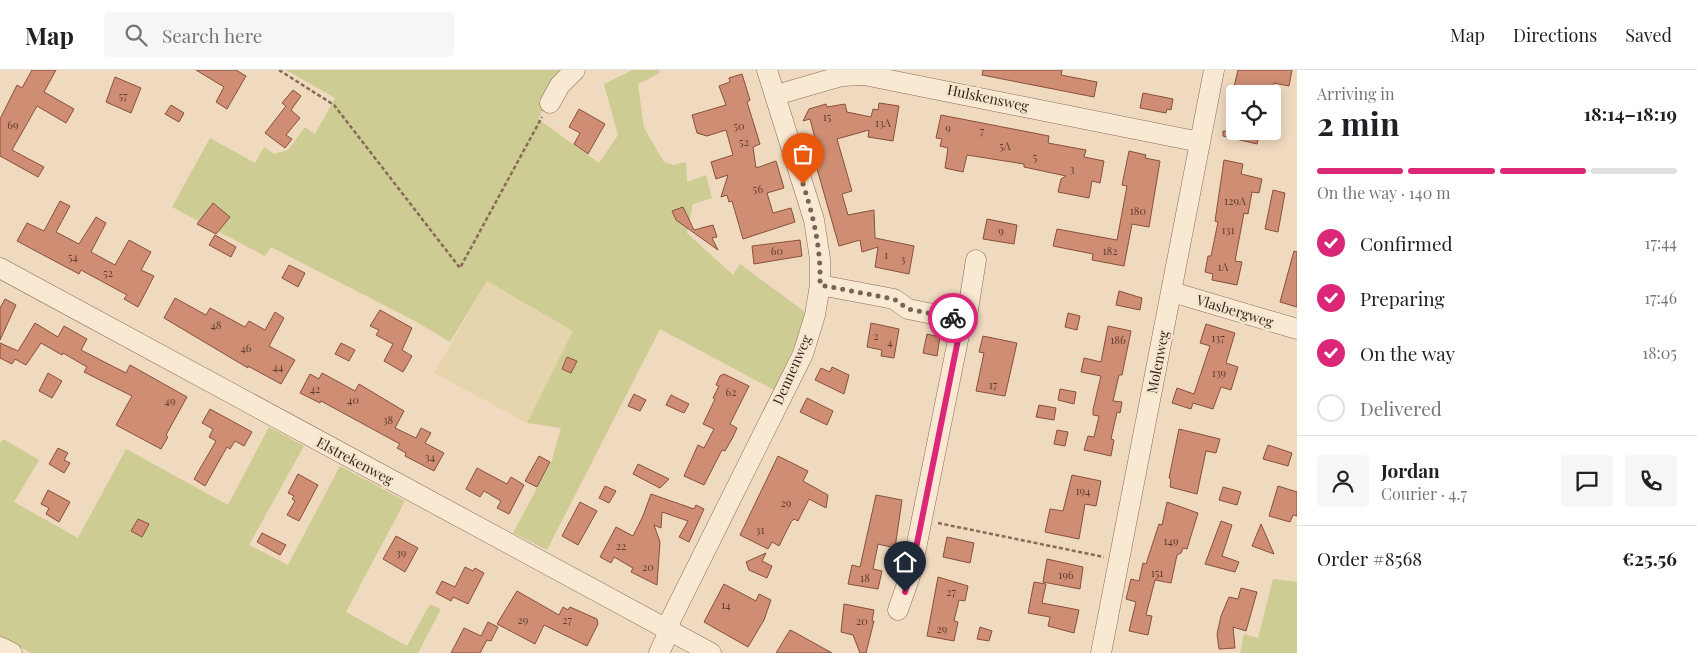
<!DOCTYPE html>
<meta charset="utf-8">
<style>
:root{--surface:#fff;--page:#f6f6f6;--text:#202124;--muted:#757577;--line:#e0e0e0;--accent:#db2777}
body{margin:0;font-family:"Playfair Display",serif;background:var(--page);color:var(--text);height:100vh;display:flex;flex-direction:column;font-size:19px;white-space:nowrap}
*{box-sizing:border-box;margin:0}
p{font-size:16px;color:var(--muted)}
.icon{flex:none;width:28px;height:28px;fill:none;stroke:currentColor;stroke-width:2;stroke-linecap:round;stroke-linejoin:round}
.map{position:relative;flex:1;overflow:hidden}
.side{display:flex;flex-direction:column;background:var(--surface);width:400px}
.side>*{flex:none}
.controls{position:absolute;left:1226px;top:15px;display:grid;gap:10px}
.controls a{display:grid;place-items:center;width:55px;height:55px;border-radius:5px;background:var(--surface);box-shadow:0 2px 12px #0003;font-size:25px}
.pin{position:absolute;display:grid;place-items:center;width:42px;height:42px;color:#fff;margin:-51px -21px;border-radius:50% 50% 50% 0;rotate:-45deg;box-shadow:0 0 5px #0007}
.pin .icon{rotate:45deg}
.courier{position:absolute;display:grid;place-items:center;width:50px;height:50px;margin:-25px;border:4px solid #db2777;border-radius:50%;background:#fff;color:#222;box-shadow:0 1px 6px #0007}
.overview em{font-style:normal;font-weight:700}
.overview div{display:flex;flex-direction:column-reverse}
.overview{display:flex;align-items:center;justify-content:space-between;height:85px;padding:0 20px}
h1{font-size:32px;font-weight:700;line-height:38px}
.bar{display:grid;grid-template-columns:repeat(4,1fr);gap:8px 5px;align-content:center;height:60px;padding:0 20px}
.bar i{height:6px;border-radius:4px;background:var(--line)}
.bar .on{background:var(--accent)}
.bar p{grid-column:span 4}
.line{display:flex;align-items:center;gap:12px;padding:0 20px;border-top:1px solid var(--line)}
.line div{flex:1}
.round{display:grid;place-items:center;flex:none;width:52px;height:52px;border-radius:5px;background:var(--page)}
ol{padding:0 20px;list-style:none}
li{display:flex;align-items:center;gap:15px;height:55px}
li p{margin-inline-start:auto}
li .icon{padding:5px;border-radius:50%;background:var(--accent);color:#fff;stroke-width:4}
li:last-child{color:var(--muted)}
li i{width:28px;height:28px;border:2px solid var(--line);border-radius:50%}
header{display:flex;align-items:center;gap:30px;box-sizing:border-box;height:70px;padding:0 25px;background:var(--surface);border-bottom:1px solid var(--line)}
header strong{font-size:24px}
nav{display:flex;gap:28px;margin-inline-start:auto;font-size:18px}
.search{width:350px;height:45px;background:var(--page);display:flex;align-items:center;gap:12px;box-sizing:border-box;padding:0 18px;border-radius:5px;color:var(--muted);font-size:19px}
main{display:flex;flex:1;min-height:0}
.map>svg:first-child{display:block}
</style>
<header>
<strong>Map</strong>
<div class="search"><svg class="icon" aria-label="search" viewBox="0 0 24 24"><circle cx="10" cy="10" r="6"/><path d="M15 15l6 6"/></svg>Search here</div>
<nav><a>Map</a><a>Directions</a><a>Saved</a></nav>
</header>
<main>
<div class="map">
<svg width="1297" height="583" viewBox="0 0 1297 583">
<rect width="100%" height="100%" fill="#efdabf"/>
<path fill="#e5d4ac" d="M 487,211 L 574,261 L 527,353 L 434,303 Z"/>
<path fill="#cdcc92" d="M 286,0 L 573,0 L 553,22 L 538,49 L 599,93 L 618,65 L 604,14 L 633,0 L 659,0 L 660,3 L 638,14 L 644,58 L 664,92 L 673,95 L 686,92 L 687,112 L 706,105 L 712,128 L 693,134 L 687,163 L 733,205 L 740,194 L 809,245 L 774,320 L 660,259 L 547,480 L 513,463 L 552,390 L 561,358 L 527,353 L 573,261 L 487,211 L 450,272 L 413,250 L 271,177 L 265,186 L 172,137 L 210,68 L 255,93 L 264,77 L 274,84 L 288,80 L 305,57 L 315,64 L 335,28 Z
M 269,357 L 304,376 L 249,475 L 288,495 L 340,396 L 405,431 L 346,542 L 407,576 L 430,534 L 441,539 L 418,583 L 31,583 L 0,566 L 0,374 L 3,369 L 39,390 L 14,432 L 78,468 L 126,379 L 228,435 Z
M 1273,509 L 1297,512 L 1297,583 L 1240,583 L 1244,564 L 1258,568 Z"/>
<path fill="#cf8d73" stroke="#88503c" d="M 32,0 L 56,0 L 44,22 L 74,39 L 66,53 L 37,36 L 12,80 L 44,97 L 38,107 L 0,86 L 0,49 L 17,15 L 22,18 Z
M 196,0 L 236,0 L 246,6 L 227,39 L 216,32 L 224,17 Z
M 983,0 L 1062,0 L 1061,5 L 1097,12 L 1094,27 L 982,5 Z
M 1238,0 L 1292,0 L 1289,16 L 1274,13 L 1272,24 L 1248,24 L 1233,21 Z
M 742,4 L 750,30 L 747,32 L 760,74 L 753,77 L 756,98 L 776,91 L 784,118 L 767,123 L 773,143 L 791,138 L 795,152 L 743,169 L 732,131 L 729,132 L 727,125 L 721,127 L 728,105 L 716,109 L 711,92 L 733,85 L 726,60 L 707,66 L 697,63 L 692,45 L 726,35 L 719,16 L 730,12 L 729,8 Z
M 115,7 L 141,18 L 131,43 L 106,32 Z
M 293,20 L 301,26 L 291,40 L 300,48 L 286,65 L 292,69 L 285,78 L 265,63 L 286,36 L 282,33 Z
M 1143,23 L 1173,29 L 1171,40 L 1167,39 L 1166,43 L 1140,38 Z
M 879,33 L 899,36 L 893,71 L 868,67 L 869,60 L 837,69 L 852,121 L 842,124 L 848,145 L 874,140 L 875,168 L 914,176 L 909,204 L 875,197 L 878,177 L 862,182 L 860,170 L 839,176 L 810,74 L 816,72 L 810,49 L 803,51 L 809,39 L 826,34 L 827,37 L 845,34 L 847,42 L 871,47 L 873,39 L 878,40 Z
M 171,35 L 184,43 L 179,52 L 165,44 Z
M 579,39 L 605,54 L 588,84 L 574,74 L 580,63 L 569,57 Z
M 941,45 L 1049,66 L 1048,73 L 1086,80 L 1084,87 L 1104,91 L 1100,113 L 1092,111 L 1089,128 L 1058,122 L 1061,109 L 1066,106 L 1024,97 L 1024,94 L 967,85 L 963,102 L 945,98 L 948,78 L 940,76 L 942,69 L 936,68 Z
M 1223,61 L 1257,61 L 1260,62 L 1257,74 L 1223,66 Z
M 1129,81 L 1146,85 L 1145,88 L 1160,91 L 1149,157 L 1132,154 L 1124,196 L 1092,190 L 1093,184 L 1053,176 L 1057,159 L 1117,170 L 1127,116 L 1122,115 Z
M 1224,90 L 1243,94 L 1241,104 L 1262,109 L 1259,123 L 1252,122 L 1248,144 L 1244,143 L 1235,191 L 1242,192 L 1237,215 L 1212,210 L 1213,204 L 1205,202 L 1208,186 L 1211,186 L 1218,152 L 1215,151 Z
M 1273,120 L 1285,123 L 1278,162 L 1265,159 Z
M 60,131 L 70,136 L 56,162 L 79,174 L 96,147 L 106,153 L 91,182 L 115,195 L 129,170 L 151,182 L 141,200 L 154,206 L 138,237 L 124,229 L 127,225 L 81,200 L 79,204 L 17,171 L 27,153 L 44,161 Z
M 213,133 L 230,147 L 216,164 L 197,154 Z
M 683,137 L 694,160 L 713,155 L 717,167 L 712,168 L 718,180 L 676,150 L 672,141 Z
M 987,149 L 1017,155 L 1014,174 L 983,169 Z
M 215,165 L 236,177 L 231,187 L 209,175 Z
M 800,170 L 802,186 L 754,194 L 752,176 Z
M 1294,181 L 1297,182 L 1297,237 L 1280,232 Z
M 289,195 L 305,203 L 298,217 L 282,208 Z
M 1119,221 L 1142,228 L 1140,240 L 1116,235 Z
M 175,228 L 206,245 L 210,238 L 245,257 L 249,251 L 265,260 L 275,242 L 284,248 L 269,276 L 295,290 L 281,314 L 248,296 L 248,298 L 164,248 Z
M 5,229 L 16,235 L 0,270 L 0,238 Z
M 380,240 L 412,258 L 402,280 L 412,286 L 403,302 L 384,291 L 393,274 L 376,265 L 379,260 L 370,256 Z
M 1068,243 L 1080,246 L 1077,260 L 1065,257 Z
M 35,253 L 58,267 L 64,256 L 87,269 L 81,280 L 126,303 L 130,295 L 187,327 L 166,365 L 168,367 L 161,379 L 116,355 L 132,326 L 84,302 L 87,297 L 63,283 L 62,285 L 41,273 L 26,295 L 15,289 L 12,294 L 0,288 L 0,273 L 18,281 Z
M 871,253 L 899,259 L 894,288 L 881,286 L 882,280 L 867,277 Z
M 1206,254 L 1235,263 L 1226,293 L 1238,297 L 1231,320 L 1221,317 L 1213,339 L 1193,333 L 1191,339 L 1172,333 L 1177,318 L 1194,324 L 1210,276 L 1200,273 Z
M 1108,256 L 1131,261 L 1122,305 L 1119,305 L 1113,331 L 1122,332 L 1120,343 L 1117,342 L 1111,369 L 1114,370 L 1111,386 L 1084,380 L 1088,366 L 1094,367 L 1099,346 L 1093,345 L 1093,340 L 1101,306 L 1081,302 L 1084,288 L 1101,292 Z
M 927,264 L 940,267 L 937,286 L 923,283 Z
M 983,266 L 1017,273 L 1005,326 L 976,321 L 984,283 L 979,282 Z
M 341,273 L 355,280 L 349,291 L 335,284 Z
M 567,287 L 577,291 L 571,303 L 562,299 Z
M 832,297 L 849,305 L 844,324 L 815,310 L 821,298 L 830,302 Z
M 48,303 L 62,311 L 52,328 L 39,321 Z
M 322,303 L 355,321 L 359,314 L 404,341 L 395,358 L 416,368 L 421,358 L 431,363 L 425,373 L 444,383 L 434,401 L 405,386 L 406,383 L 397,378 L 400,374 L 321,331 L 320,333 L 300,323 L 310,304 L 319,309 Z
M 724,304 L 749,316 L 730,354 L 737,358 L 733,367 L 725,381 L 722,380 L 704,415 L 684,406 L 698,375 L 704,378 L 714,359 L 703,354 L 715,329 L 713,328 L 719,316 L 716,315 L 720,306 Z
M 1060,319 L 1076,322 L 1074,334 L 1058,330 Z
M 634,324 L 646,330 L 640,341 L 628,336 Z
M 671,325 L 689,334 L 684,343 L 666,335 Z
M 807,328 L 833,341 L 827,355 L 800,342 Z
M 1039,335 L 1056,338 L 1054,350 L 1036,347 Z
M 210,339 L 252,362 L 244,376 L 235,371 L 230,379 L 227,377 L 205,416 L 194,409 L 216,371 L 209,367 L 213,359 L 202,353 Z
M 1179,359 L 1220,369 L 1216,383 L 1206,381 L 1197,424 L 1170,417 L 1171,409 L 1169,408 Z
M 1057,360 L 1068,362 L 1065,376 L 1054,374 Z
M 1268,375 L 1292,383 L 1288,396 L 1263,389 Z
M 58,378 L 68,383 L 64,390 L 70,393 L 64,403 L 49,394 Z
M 539,386 L 550,392 L 537,417 L 525,411 Z
M 778,386 L 808,401 L 803,411 L 828,425 L 826,438 L 809,429 L 798,451 L 794,449 L 791,452 L 779,476 L 772,472 L 768,479 L 740,465 Z
M 638,394 L 669,409 L 660,418 L 633,404 Z
M 477,398 L 507,414 L 511,407 L 524,415 L 509,444 L 497,438 L 501,431 L 484,421 L 480,427 L 466,419 Z
M 298,404 L 318,415 L 299,451 L 287,445 L 295,431 L 292,429 L 294,426 L 288,423 Z
M 1072,405 L 1101,411 L 1096,436 L 1085,434 L 1079,469 L 1045,462 L 1050,439 L 1063,441 Z
M 605,416 L 616,421 L 609,433 L 599,428 Z
M 1278,416 L 1297,422 L 1297,446 L 1293,445 L 1290,452 L 1269,446 Z
M 1223,417 L 1241,422 L 1237,435 L 1219,430 Z
M 48,420 L 70,432 L 59,452 L 46,444 L 49,438 L 41,434 Z
M 651,424 L 694,439 L 696,435 L 704,439 L 689,472 L 679,467 L 688,451 L 662,442 L 661,458 L 654,455 L 660,472 L 657,515 L 631,502 L 633,498 L 614,487 L 611,493 L 600,487 L 616,457 L 633,466 L 643,446 Z
M 876,425 L 902,430 L 895,478 L 878,474 L 873,499 L 882,501 L 878,519 L 848,514 L 852,495 L 860,497 Z
M 580,432 L 597,441 L 578,475 L 562,466 Z
M 1167,432 L 1198,443 L 1187,479 L 1183,478 L 1181,483 L 1177,485 L 1171,513 L 1155,510 L 1146,545 L 1152,546 L 1148,565 L 1129,561 L 1136,532 L 1126,529 L 1131,509 L 1139,511 L 1143,493 L 1146,494 L 1159,454 L 1162,455 Z
M 138,449 L 149,454 L 142,467 L 131,461 Z
M 1221,451 L 1232,455 L 1222,486 L 1239,492 L 1235,502 L 1205,494 Z
M 1261,454 L 1274,484 L 1252,476 Z
M 262,463 L 286,475 L 280,485 L 257,472 Z
M 396,466 L 418,478 L 405,502 L 383,489 Z
M 947,467 L 974,473 L 970,493 L 943,487 Z
M 766,483 L 762,491 L 772,496 L 767,508 L 749,500 L 746,492 Z
M 1047,489 L 1083,497 L 1080,519 L 1043,512 Z
M 465,497 L 473,501 L 475,498 L 484,503 L 468,534 L 453,527 L 451,531 L 436,523 L 442,511 L 455,517 Z
M 938,507 L 968,516 L 965,531 L 959,530 L 954,551 L 958,552 L 954,571 L 927,566 Z
M 1034,512 L 1046,514 L 1042,533 L 1079,540 L 1074,563 L 1048,556 L 1050,547 L 1028,543 Z
M 724,514 L 756,531 L 759,524 L 771,530 L 764,550 L 748,577 L 704,552 Z
M 1241,518 L 1257,522 L 1246,561 L 1233,557 L 1235,578 L 1219,579 L 1217,564 L 1221,546 L 1229,527 L 1238,529 Z
M 517,521 L 559,545 L 563,537 L 568,540 L 570,537 L 597,549 L 598,554 L 587,576 L 544,555 L 535,574 L 497,554 Z
M 844,534 L 874,540 L 872,551 L 874,551 L 866,583 L 860,583 L 853,565 L 841,562 Z
M 488,552 L 498,557 L 491,571 L 487,570 L 480,583 L 451,583 L 464,558 L 481,566 Z
M 980,557 L 992,561 L 989,571 L 977,569 Z
M 790,560 L 796,563 L 832,583 L 776,583 Z"/>
<g fill="none" stroke-linecap="round" stroke-linejoin="round">
<defs>
<path id="minor" d="M 776,25 L 842,6 L 864,5 L 1200,72
M 550,33 L 560,15 L 575,0
M 0,198 L 711,583
M 820,215 L 894,229 L 908,239 L 962,250 L 967,246 L 976,190
M 1172,222 L 1297,259
M 898,540 L 911,503 L 962,250
M 0,577 L 12,583
M 659,583 L 666,568 L 671,549 L 803,284 L 815,245 L 820,215 L 820,189 L 814,150 L 767,0
M 1101,583 L 1214,0"/>
</defs>
<use href="#minor" stroke="#886a57" stroke-width="21"/>
<path stroke="#886a57" stroke-width="2.5" stroke-dasharray="4 2.5" stroke-linecap="butt" d="M 279,0 L 334,35 L 460,198 L 542,47
M 938,453 L 1104,487"/>
<use href="#minor" stroke="#fae9d2" stroke-width="20"/>
</g>
<g fill="none" stroke-linecap="round" stroke-linejoin="round">
<path stroke="#776455" stroke-width="5" stroke-dasharray="0 9" d="M 803,114 C 814,148 821,179 820,215 L 894,229 L 908,239 L 953,248"/>
<path stroke="#db2777" stroke-width="6" d="M 905,522 L 911,503 L 962,250 L 953,248"/>
</g>
<g text-anchor="middle" stroke-width="5" stroke-linejoin="round" paint-order="stroke">
<g font-size="11" fill="#5d3f32">
<text x="123" y="30">57</text>
<text x="827" y="51">15</text>
<text x="883" y="57">13A</text>
<text x="13" y="59">69</text>
<text x="739" y="60">50</text>
<text x="948" y="62">9</text>
<text x="982" y="65">7</text>
<text x="744" y="76">52</text>
<text x="1005" y="80">5A</text>
<text x="1035" y="91">5</text>
<text x="1072" y="103">3</text>
<text x="758" y="123">56</text>
<text x="1235" y="135">129A</text>
<text x="1138" y="145">180</text>
<text x="1228" y="164">131</text>
<text x="1001" y="165">9</text>
<text x="777" y="185">60</text>
<text x="1110" y="185">182</text>
<text x="886" y="189">1</text>
<text x="73" y="191">54</text>
<text x="903" y="193">3</text>
<text x="1223" y="201">1A</text>
<text x="108" y="207">52</text>
<text x="216" y="259">48</text>
<text x="876" y="270">2</text>
<text x="1218" y="272">137</text>
<text x="1118" y="274">186</text>
<text x="890" y="276">4</text>
<text x="246" y="282">46</text>
<text x="278" y="301">44</text>
<text x="1219" y="307">139</text>
<text x="993" y="319">17</text>
<text x="315" y="323">42</text>
<text x="731" y="326">62</text>
<text x="353" y="334">40</text>
<text x="170" y="335">49</text>
<text x="388" y="354">38</text>
<text x="430" y="391">34</text>
<text x="1083" y="425">194</text>
<text x="786" y="437">29</text>
<text x="760" y="464">31</text>
<text x="1171" y="475">149</text>
<text x="621" y="480">22</text>
<text x="401" y="487">39</text>
<text x="648" y="501">20</text>
<text x="1157" y="507">151</text>
<text x="1066" y="509">196</text>
<text x="865" y="512">18</text>
<text x="951" y="526">27</text>
<text x="726" y="539">14</text>
<text x="523" y="554">29</text>
<text x="567" y="554">27</text>
<text x="862" y="555">20</text>
<text x="942" y="563">29</text>
</g>
<g font-size="14" fill="#37251c" stroke="#f6e5ce">
<text transform="translate(988 28) rotate(12)" y="5">Hulskensweg</text>
<text transform="translate(1235 241) rotate(17)" y="5">Vlasbergweg</text>
<text transform="translate(1158 292) rotate(-79)" y="5">Molenweg</text>
<text transform="translate(792 300) rotate(-66)" y="5">Dennenweg</text>
<text transform="translate(355 391) rotate(28)" y="5">Elstrekenweg</text>
</g>
</g>
</svg>
<div class="controls">
<a><svg class="icon" aria-label="locate" viewBox="0 0 24 24"><circle cx="12" cy="12" r="6"/><path d="M12 2v4M12 18v4M2 12h4M18 12h4"/></svg></a>
</div>
<div class="pin" style="left:803px;top:114px;background:#ea580c"><svg class="icon" aria-label="bag" viewBox="0 0 24 24"><path d="M5 8h14l-1 12H6zM9 8a3 3 0 0 1 6 0"/></svg></div>
<div class="pin" style="left:905px;top:522px;background:#1f2937"><svg class="icon" aria-label="home" viewBox="0 0 24 24"><path d="M3 11l9-7 9 7M6 9v11h12V9"/></svg></div>
<div class="courier" style="left:953px;top:248px"><svg class="icon" aria-label="bike" viewBox="0 0 24 24"><circle cx="6" cy="16" r="4"/><circle cx="18" cy="16" r="4"/><path d="M6 16l4-8h5l3 8M10 8l3 8H6M13 5h3"/></svg></div>
</div>
<section class="side">
<div class="overview"><div><h1>2 min</h1><p>Arriving in</p></div><em>18:14–18:19</em></div>
<div class="bar"><i class="on"></i><i class="on"></i><i class="on"></i><i></i><p>On the way · 140 m</p></div>
<ol>
<li><svg class="icon" aria-label="check" viewBox="0 0 24 24"><path d="M5 12l5 5 9-10"/></svg>Confirmed<p>17:44</p></li>
<li><svg class="icon" aria-label="check" viewBox="0 0 24 24"><path d="M5 12l5 5 9-10"/></svg>Preparing<p>17:46</p></li>
<li><svg class="icon" aria-label="check" viewBox="0 0 24 24"><path d="M5 12l5 5 9-10"/></svg>On the way<p>18:05</p></li>
<li><i></i>Delivered</li>
</ol>
<div class="line" style="height:90px"><a class="round"><svg class="icon" aria-label="person" viewBox="0 0 24 24"><circle cx="12" cy="8" r="4"/><path d="M4 21q1-7 8-7t8 7"/></svg></a><div><b>Jordan</b><p>Courier · 4.7</p></div><a class="round"><svg class="icon" aria-label="chat" viewBox="0 0 24 24"><path d="M4 5h16v11H9l-5 4z"/></svg></a><a class="round"><svg class="icon" aria-label="phone" viewBox="0 0 24 24"><path d="M5 4h4l2 5-3 2q2 4 5 5l2-3 5 2v4C11 20 4 13 5 4z"/></svg></a></div>
<div class="line" style="height:65px"><div>Order #8568</div><b>€25.56</b></div>
</section>
</main>
